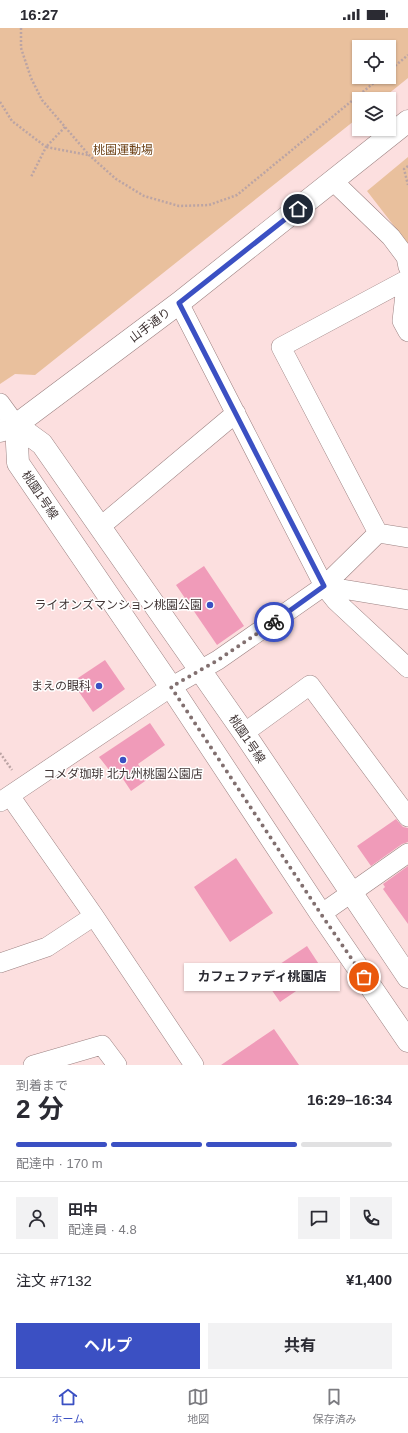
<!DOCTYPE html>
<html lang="ja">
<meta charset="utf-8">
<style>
:root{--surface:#fff;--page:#f2f2f3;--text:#2b2b33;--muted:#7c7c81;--line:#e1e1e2;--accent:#3b50c3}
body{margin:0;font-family:Arial,"Noto Sans JP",sans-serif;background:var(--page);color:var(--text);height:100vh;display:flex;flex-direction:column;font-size:15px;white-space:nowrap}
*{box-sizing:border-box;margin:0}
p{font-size:13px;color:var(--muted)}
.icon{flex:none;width:22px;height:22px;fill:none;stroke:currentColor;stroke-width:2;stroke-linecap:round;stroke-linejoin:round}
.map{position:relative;height:1037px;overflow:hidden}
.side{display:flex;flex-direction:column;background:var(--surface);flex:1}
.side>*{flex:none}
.buttons{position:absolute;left:352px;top:12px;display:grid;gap:8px}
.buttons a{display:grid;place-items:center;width:44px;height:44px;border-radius:0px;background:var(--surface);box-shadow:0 1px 3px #0004;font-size:20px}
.pin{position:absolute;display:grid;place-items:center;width:34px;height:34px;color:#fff;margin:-17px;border:2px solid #fff;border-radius:50%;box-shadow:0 1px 4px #0007}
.courier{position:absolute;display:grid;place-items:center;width:40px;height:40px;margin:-20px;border:3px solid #3b50c3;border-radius:50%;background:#fff;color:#222;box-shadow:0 1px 5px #0007}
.bubble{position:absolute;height:28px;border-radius:0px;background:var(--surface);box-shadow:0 1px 3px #0004;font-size:13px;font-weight:700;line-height:28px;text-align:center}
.overview em{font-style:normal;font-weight:700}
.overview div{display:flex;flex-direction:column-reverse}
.overview{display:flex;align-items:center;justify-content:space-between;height:68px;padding:0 16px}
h1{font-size:26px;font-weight:700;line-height:30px}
.bar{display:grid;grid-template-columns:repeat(4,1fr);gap:6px 4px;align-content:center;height:48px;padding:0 16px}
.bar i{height:5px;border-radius:3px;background:var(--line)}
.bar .active{background:var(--accent)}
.bar p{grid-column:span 4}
.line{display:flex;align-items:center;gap:10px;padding:0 16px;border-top:1px solid var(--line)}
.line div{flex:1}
.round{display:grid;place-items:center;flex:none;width:42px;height:42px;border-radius:0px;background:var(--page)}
.cta{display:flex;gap:8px;margin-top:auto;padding:8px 16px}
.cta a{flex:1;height:46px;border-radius:0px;background:var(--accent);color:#fff;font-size:16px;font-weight:700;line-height:46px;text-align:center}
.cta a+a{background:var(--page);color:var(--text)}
.status{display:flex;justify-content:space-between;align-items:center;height:28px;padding:0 20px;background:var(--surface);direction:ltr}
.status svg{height:11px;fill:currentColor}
.tab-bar{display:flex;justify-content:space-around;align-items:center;height:56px;border-top:1px solid var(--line);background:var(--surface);font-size:11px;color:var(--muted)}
.tab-bar a{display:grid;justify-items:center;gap:2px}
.tab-bar .active{color:var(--accent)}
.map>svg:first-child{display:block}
</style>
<div class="status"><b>16:27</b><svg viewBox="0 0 49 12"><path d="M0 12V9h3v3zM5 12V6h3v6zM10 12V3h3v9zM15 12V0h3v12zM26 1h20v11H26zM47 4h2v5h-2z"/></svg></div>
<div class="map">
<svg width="408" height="1037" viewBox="0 0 408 1037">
<rect width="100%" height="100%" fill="#fcdfdf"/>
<path fill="#e9c09d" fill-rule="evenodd" d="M 0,0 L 408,0 L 408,50 L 382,71 L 359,71 L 359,89 L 35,347 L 15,346 L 0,356 ZM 359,19 L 389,19 L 389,49 L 359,49 Z
M 408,129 L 408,216 L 367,163 Z"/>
<path fill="#f09bb9" d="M 204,538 L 244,598 L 217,617 L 176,557 Z
M 105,632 L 125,661 L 93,684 L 72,654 Z
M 150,695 L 165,717 L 138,736 L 148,751 L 131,763 L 115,739 L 110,743 L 99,729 Z
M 396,791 L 403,799 L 408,800 L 408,814 L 402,816 L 371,838 L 357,818 Z
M 236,830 L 273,885 L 230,914 L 194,859 Z
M 408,838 L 408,896 L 383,861 L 385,859 L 383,856 Z
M 307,918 L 324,944 L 280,974 L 262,948 Z
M 274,1001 L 299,1037 L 221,1037 Z"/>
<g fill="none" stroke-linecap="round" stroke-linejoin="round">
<defs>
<path id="minor" d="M 333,153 L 391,209 L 406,229 L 408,239
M 408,256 L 405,266 L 402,293 L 408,304
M 179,275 L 324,558 L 408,572
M 0,375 L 16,397
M 100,499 L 236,385
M 378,505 L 408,510
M 324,558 L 336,573 L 408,640
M 244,705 L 310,657 L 408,789
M 10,768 L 94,888 L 194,1037
M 0,774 L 171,659 L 218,632 L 324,558 L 378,505 L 281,319 L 408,251
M 321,886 L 408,825
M 0,935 L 47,919 L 94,888
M 33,1037 L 102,1017 L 117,1037"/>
<path id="tertiary" d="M 16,397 L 18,435 L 171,659 L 321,886 L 408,1013
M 16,397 L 42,416 L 244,705 L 408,949
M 0,403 L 16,397 L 179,275 L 408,93"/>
</defs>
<use href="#minor" stroke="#9c8282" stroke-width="20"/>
<use href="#tertiary" stroke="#9c8282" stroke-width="23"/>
<path stroke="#bba4a4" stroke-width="2.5" stroke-dasharray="2 2" stroke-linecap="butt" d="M 21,0 L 21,20 L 31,50 L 42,72 L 89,127 L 116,151 L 144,168 L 179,178 L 209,177 L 237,167 L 381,49
M 389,43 L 408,27
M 0,74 L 12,93 L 46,119 L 31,149
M 65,99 L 46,119 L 88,127
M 408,138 L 404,141 L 408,157
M 0,725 L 12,742"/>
<use href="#minor" stroke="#fff" stroke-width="19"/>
<use href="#tertiary" stroke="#fff" stroke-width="22"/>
</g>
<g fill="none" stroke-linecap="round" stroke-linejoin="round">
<path stroke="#827070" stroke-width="4" stroke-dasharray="0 7.2" d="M 274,594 L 218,632 L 171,659 L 321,886 L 364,949"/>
<path stroke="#3b50c3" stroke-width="5" d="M 274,594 L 324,558 L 179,275 L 298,181"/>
</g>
<g fill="#3b50c3" stroke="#fff" stroke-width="1.5">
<circle cx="210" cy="577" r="4"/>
<circle cx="99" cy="658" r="4"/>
<circle cx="123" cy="732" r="4"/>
</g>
<g text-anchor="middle" stroke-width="3" stroke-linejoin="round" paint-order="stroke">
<g font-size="12" fill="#6f4318" stroke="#fff">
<text x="123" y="126">桃園運動場</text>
</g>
<g font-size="12" fill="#403535" stroke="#fff">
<text transform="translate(150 297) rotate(-37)" y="4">山手通り</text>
<text transform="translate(40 467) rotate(56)" y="4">桃園1号線</text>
<text transform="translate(247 711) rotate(56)" y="4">桃園1号線</text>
</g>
<g font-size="12" fill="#403535" stroke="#fff" text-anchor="end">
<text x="202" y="581">ライオンズマンション桃園公園</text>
<text x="91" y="662">まえの眼科</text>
<text x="123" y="750" text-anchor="middle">コメダ珈琲 北九州桃園公園店</text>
</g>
</g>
</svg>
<div class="buttons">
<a><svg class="icon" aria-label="locate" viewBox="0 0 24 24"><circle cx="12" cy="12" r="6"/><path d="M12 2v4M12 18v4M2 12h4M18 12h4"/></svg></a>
<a><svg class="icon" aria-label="layers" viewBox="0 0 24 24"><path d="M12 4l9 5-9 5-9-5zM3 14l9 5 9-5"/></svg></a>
</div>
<div class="pin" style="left:364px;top:949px;background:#ea580c"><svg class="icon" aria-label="bag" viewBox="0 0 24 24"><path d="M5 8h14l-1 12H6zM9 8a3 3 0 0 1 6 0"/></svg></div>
<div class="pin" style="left:298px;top:181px;background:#1f2937"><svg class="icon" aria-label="home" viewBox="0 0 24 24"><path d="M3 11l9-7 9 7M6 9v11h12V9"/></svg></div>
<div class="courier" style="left:274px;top:594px"><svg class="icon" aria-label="bike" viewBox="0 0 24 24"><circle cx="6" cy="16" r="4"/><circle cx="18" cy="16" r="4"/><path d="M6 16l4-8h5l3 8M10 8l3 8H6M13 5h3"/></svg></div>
<div class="bubble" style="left:184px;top:935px;width:156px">カフェファディ桃園店</div>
</div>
<section class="side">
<div class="overview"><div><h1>2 分</h1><p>到着まで</p></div><em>16:29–16:34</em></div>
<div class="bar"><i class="active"></i><i class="active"></i><i class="active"></i><i></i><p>配達中 · 170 m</p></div>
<div class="line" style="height:72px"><a class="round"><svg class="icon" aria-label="person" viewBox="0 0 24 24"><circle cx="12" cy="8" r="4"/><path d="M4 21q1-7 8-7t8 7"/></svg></a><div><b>田中</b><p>配達員 · 4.8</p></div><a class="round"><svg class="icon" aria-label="chat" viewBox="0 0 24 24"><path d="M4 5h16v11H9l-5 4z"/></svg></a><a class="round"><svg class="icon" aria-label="phone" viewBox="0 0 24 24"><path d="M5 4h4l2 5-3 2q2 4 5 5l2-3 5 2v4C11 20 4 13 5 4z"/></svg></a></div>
<div class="line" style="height:52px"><div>注文 #7132</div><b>¥1,400</b></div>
<div class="cta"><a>ヘルプ</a><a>共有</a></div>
</section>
<nav class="tab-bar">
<a class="active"><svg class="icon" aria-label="home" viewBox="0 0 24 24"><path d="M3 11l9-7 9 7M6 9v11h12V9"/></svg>ホーム</a>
<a><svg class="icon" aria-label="map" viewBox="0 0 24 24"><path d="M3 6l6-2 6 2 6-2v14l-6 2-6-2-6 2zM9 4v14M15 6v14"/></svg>地図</a>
<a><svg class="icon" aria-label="saved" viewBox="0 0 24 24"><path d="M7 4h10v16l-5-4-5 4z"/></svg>保存済み</a>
</nav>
